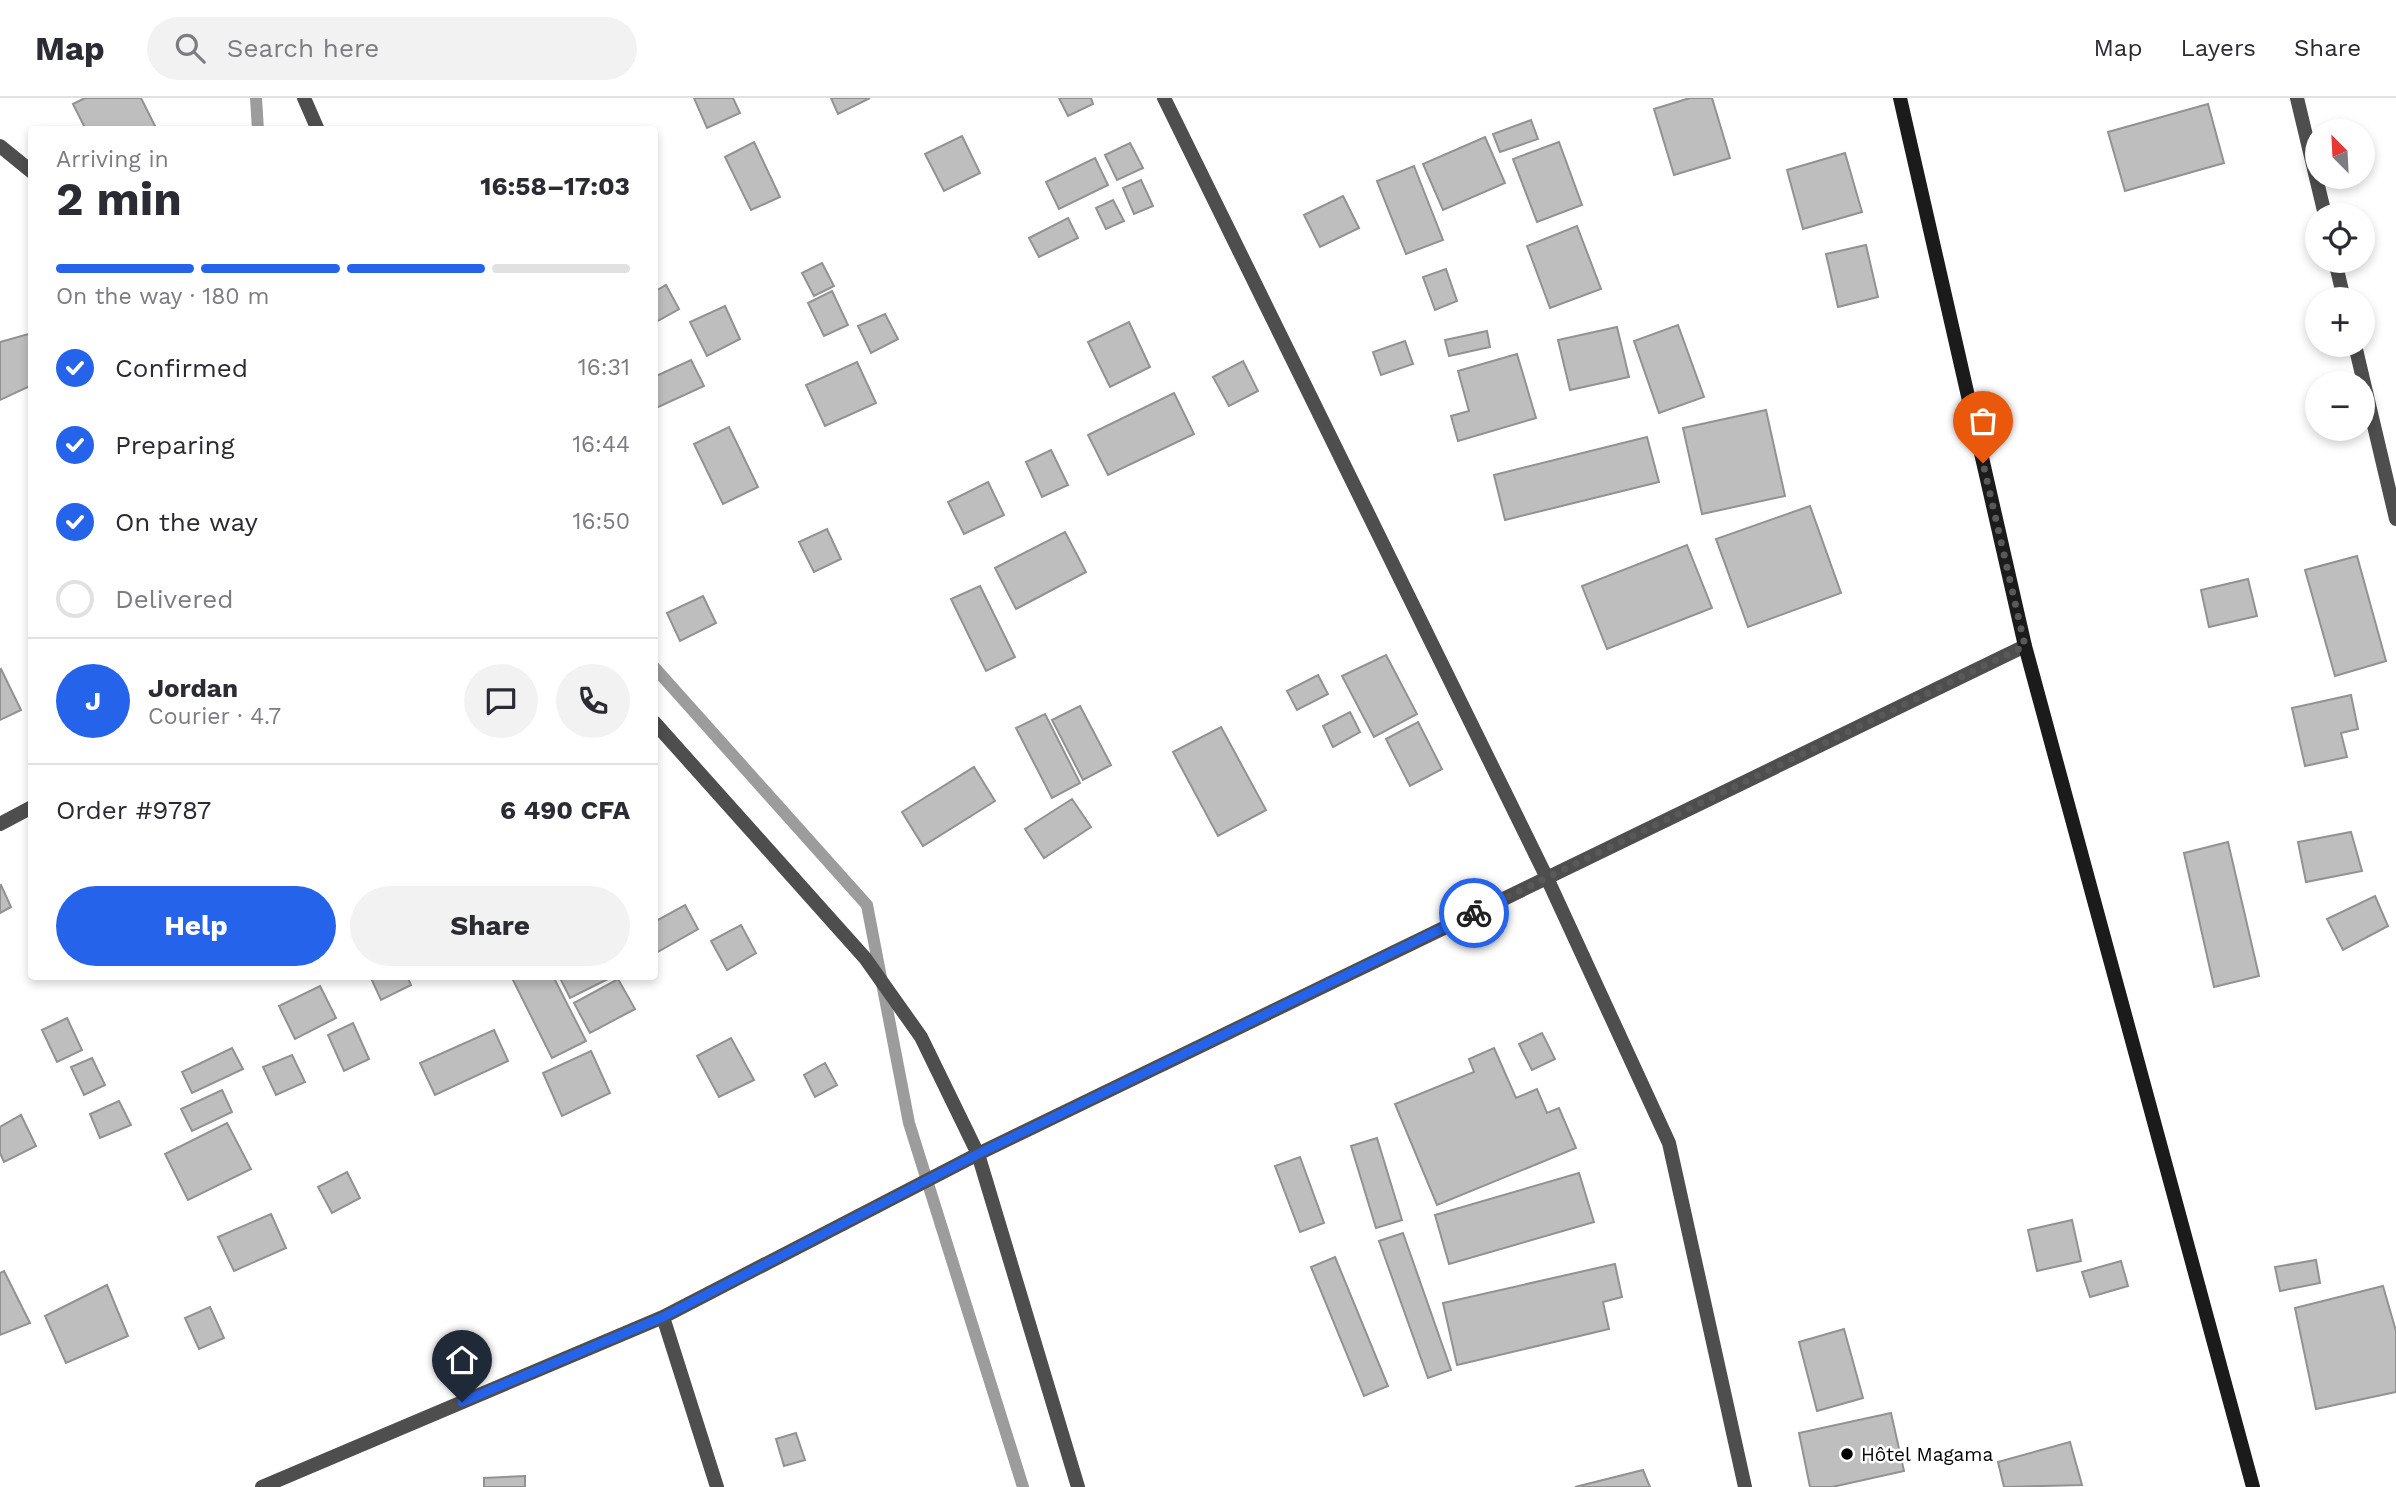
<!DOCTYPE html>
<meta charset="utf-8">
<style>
:root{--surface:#fff;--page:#f2f2f3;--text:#2b2b33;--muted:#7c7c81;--line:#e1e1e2;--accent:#2563eb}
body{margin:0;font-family:"Work Sans",sans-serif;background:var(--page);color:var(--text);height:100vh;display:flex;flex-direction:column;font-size:26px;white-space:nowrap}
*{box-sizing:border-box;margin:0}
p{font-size:23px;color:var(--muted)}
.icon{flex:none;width:38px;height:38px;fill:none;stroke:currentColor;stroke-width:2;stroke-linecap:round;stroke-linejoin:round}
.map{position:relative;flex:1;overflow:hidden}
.sheet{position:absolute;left:28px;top:28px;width:630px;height:854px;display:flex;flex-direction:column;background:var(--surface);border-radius:7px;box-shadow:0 4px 10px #0003}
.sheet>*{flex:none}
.needle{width:46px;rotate:336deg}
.controls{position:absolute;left:2305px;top:21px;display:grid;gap:14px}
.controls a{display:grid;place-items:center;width:70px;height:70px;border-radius:50%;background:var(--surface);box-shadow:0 4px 10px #0003;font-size:35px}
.pin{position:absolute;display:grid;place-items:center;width:60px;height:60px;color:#fff;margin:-72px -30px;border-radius:50% 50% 50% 0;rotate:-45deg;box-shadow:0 0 7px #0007}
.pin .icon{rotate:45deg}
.courier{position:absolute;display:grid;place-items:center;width:70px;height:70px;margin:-35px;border:5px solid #2563eb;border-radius:50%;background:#fff;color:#222;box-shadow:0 2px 9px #0007}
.summary em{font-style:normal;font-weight:700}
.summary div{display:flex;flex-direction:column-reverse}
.summary{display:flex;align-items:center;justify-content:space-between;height:119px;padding:0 28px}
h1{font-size:46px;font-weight:700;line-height:52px}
.bar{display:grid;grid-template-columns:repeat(4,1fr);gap:10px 7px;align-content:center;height:84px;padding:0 28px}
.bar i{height:9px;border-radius:5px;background:var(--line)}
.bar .current{background:var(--accent)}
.bar p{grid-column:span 4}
.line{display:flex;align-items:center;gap:18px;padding:0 28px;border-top:2px solid var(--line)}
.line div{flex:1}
.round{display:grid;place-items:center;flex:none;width:74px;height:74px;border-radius:37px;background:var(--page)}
ol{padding:0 28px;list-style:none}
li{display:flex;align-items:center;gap:21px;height:77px}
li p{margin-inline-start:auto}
li .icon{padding:7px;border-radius:50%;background:var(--accent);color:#fff;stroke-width:4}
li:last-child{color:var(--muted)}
li i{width:38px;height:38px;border:4px solid var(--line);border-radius:50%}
.action{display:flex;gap:14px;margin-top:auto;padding:14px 28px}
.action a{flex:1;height:80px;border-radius:42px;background:var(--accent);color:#fff;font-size:28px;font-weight:700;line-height:80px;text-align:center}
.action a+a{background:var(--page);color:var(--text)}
header{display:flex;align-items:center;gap:42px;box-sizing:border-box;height:98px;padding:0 35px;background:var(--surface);border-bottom:2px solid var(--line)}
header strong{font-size:33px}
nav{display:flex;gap:38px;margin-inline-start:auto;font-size:24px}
.search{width:490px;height:63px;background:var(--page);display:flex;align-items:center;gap:18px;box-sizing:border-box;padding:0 24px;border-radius:38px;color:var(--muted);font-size:26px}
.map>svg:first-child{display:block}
</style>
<header>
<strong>Map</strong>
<div class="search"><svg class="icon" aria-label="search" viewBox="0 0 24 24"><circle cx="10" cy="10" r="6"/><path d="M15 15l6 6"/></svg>Search here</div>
<nav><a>Map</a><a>Layers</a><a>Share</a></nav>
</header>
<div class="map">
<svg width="2396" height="1389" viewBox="0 0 2396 1389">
<rect width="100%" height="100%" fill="#fff"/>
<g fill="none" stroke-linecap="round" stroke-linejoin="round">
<path stroke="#9c9c9c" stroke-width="12" d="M 256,0 L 258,32
M 654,569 L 867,807 L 909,1025 L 1023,1389"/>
</g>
<path fill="#bebebe" stroke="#929292" stroke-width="2" d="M 85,0 L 141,0 L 157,32 L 86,32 L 73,6 Z
M 694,0 L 733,0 L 740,15 L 707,30 Z
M 831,0 L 870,0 L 838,16 Z
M 1059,0 L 1091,0 L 1093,6 L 1068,18 Z
M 1690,0 L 1712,0 L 1730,60 L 1674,77 L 1654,11 Z
M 2208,6 L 2224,65 L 2125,93 L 2108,34 Z
M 1531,22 L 1538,41 L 1500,54 L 1493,36 Z
M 962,38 L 980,75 L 944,93 L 925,56 Z
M 1485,39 L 1505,85 L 1443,112 L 1423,66 Z
M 754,44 L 780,99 L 751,112 L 725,59 Z
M 1559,44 L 1582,107 L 1537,124 L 1513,61 Z
M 1130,45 L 1143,70 L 1117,82 L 1105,57 Z
M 1845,55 L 1862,114 L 1803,131 L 1787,72 Z
M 1095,60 L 1108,87 L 1059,111 L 1046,84 Z
M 1414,68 L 1443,142 L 1406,156 L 1377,83 Z
M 1141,82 L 1153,108 L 1134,116 L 1123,90 Z
M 1343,98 L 1359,130 L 1320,149 L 1304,117 Z
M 1113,102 L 1124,123 L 1106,131 L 1096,110 Z
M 1068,120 L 1078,140 L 1039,159 L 1029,140 Z
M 1577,128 L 1601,191 L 1550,210 L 1527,148 Z
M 1866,147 L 1878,199 L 1838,209 L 1826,156 Z
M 822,165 L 834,188 L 814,198 L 802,175 Z
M 1446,171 L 1457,203 L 1435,212 L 1423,179 Z
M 666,187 L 679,211 L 654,225 L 654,194 Z
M 832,193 L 848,227 L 824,238 L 808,205 Z
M 725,208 L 740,241 L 707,258 L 690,224 Z
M 885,216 L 898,241 L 871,255 L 858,228 Z
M 1129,224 L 1150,269 L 1110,289 L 1088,244 Z
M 1678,227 L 1704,299 L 1659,315 L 1634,243 Z
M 1617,229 L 1629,279 L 1570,292 L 1558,242 Z
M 1487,233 L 1490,249 L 1449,258 L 1445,242 Z
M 32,235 L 32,287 L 0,302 L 0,244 Z
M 1405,243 L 1413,266 L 1381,277 L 1373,254 Z
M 1517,256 L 1536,320 L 1458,343 L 1451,318 L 1469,313 L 1458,273 Z
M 691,262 L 704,288 L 654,311 L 654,279 Z
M 1243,263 L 1258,293 L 1229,308 L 1213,279 Z
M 857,264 L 876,305 L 825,328 L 806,287 Z
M 1174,295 L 1194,336 L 1108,377 L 1088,337 Z
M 1766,312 L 1785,398 L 1702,416 L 1683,330 Z
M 729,329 L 758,389 L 723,406 L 694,346 Z
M 1647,339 L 1659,384 L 1505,422 L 1494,377 Z
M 1051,352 L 1068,387 L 1042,399 L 1026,364 Z
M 988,384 L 1004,417 L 964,436 L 948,404 Z
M 1810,408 L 1841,495 L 1748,529 L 1716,441 Z
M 827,431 L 841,461 L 814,474 L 799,444 Z
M 1065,434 L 1086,474 L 1016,511 L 995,470 Z
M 1687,447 L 1712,510 L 1607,551 L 1582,488 Z
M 2357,458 L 2386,563 L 2335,578 L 2305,472 Z
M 2248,481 L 2257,518 L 2209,529 L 2201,492 Z
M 980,488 L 1015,559 L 986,573 L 951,501 Z
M 703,498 L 716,525 L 680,543 L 667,515 Z
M 1386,557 L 1417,616 L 1374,639 L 1342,578 Z
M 1,571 L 21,612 L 0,622 L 0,572 Z
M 1318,577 L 1328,596 L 1297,612 L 1287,593 Z
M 2351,597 L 2358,631 L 2341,635 L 2347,659 L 2305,668 L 2292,610 Z
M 1080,608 L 1111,667 L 1083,682 L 1052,622 Z
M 1350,614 L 1360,634 L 1333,649 L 1323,628 Z
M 1045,616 L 1080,685 L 1052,700 L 1016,630 Z
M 1418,624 L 1442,671 L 1410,688 L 1386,641 Z
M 1221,629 L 1266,712 L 1218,738 L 1173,654 Z
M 974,669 L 995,703 L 923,748 L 902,714 Z
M 1072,701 L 1091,729 L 1044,760 L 1025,731 Z
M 2351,734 L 2362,773 L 2306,784 L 2298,744 Z
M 2228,744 L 2259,878 L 2214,889 L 2184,755 Z
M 1,787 L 11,809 L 0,815 L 0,788 Z
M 2375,798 L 2388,828 L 2343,852 L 2327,821 Z
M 685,807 L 698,831 L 654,856 L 654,824 Z
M 741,827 L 756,855 L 727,872 L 711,843 Z
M 370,878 L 407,878 L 411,887 L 381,902 Z
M 511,878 L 553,878 L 586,943 L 552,960 Z
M 559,878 L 614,878 L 570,900 Z
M 618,881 L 635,911 L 590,935 L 574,905 Z
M 320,888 L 336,920 L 295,941 L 279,908 Z
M 67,920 L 82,952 L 57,964 L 42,932 Z
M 353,925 L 369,961 L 344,973 L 328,937 Z
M 494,932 L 508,963 L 435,997 L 420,965 Z
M 1542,935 L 1555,961 L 1532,972 L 1519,946 Z
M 731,940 L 754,982 L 719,999 L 697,958 Z
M 232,950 L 243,971 L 192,995 L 182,974 Z
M 1494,950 L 1516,1000 L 1537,991 L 1547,1015 L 1559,1010 L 1576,1050 L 1437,1107 L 1395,1006 L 1474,974 L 1469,961 Z
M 591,953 L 610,995 L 562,1018 L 543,975 Z
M 292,957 L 305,984 L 276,997 L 263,969 Z
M 92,960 L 105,987 L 84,997 L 71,969 Z
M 825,965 L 837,987 L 815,999 L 804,977 Z
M 222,992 L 232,1014 L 192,1033 L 181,1011 Z
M 119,1003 L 131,1027 L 100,1040 L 90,1016 Z
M 21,1017 L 36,1048 L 4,1064 L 0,1055 L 0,1029 Z
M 227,1025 L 251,1071 L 188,1102 L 165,1056 Z
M 1377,1040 L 1402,1122 L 1376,1130 L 1351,1048 Z
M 1300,1059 L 1324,1125 L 1300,1134 L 1275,1068 Z
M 347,1074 L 360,1100 L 332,1115 L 318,1089 Z
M 1579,1075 L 1594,1124 L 1449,1166 L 1435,1117 Z
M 271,1116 L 286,1150 L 234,1173 L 218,1139 Z
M 2072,1122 L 2081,1163 L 2037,1173 L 2028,1132 Z
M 1403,1135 L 1451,1272 L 1428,1280 L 1379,1143 Z
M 1335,1159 L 1388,1288 L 1364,1298 L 1311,1169 Z
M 2316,1162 L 2320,1185 L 2280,1193 L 2275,1169 Z
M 2121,1163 L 2128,1188 L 2090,1199 L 2082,1174 Z
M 1615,1166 L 1622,1199 L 1603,1204 L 1609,1231 L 1457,1267 L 1443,1205 Z
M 4,1173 L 30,1225 L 0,1237 L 0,1175 Z
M 107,1187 L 128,1238 L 66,1265 L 45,1218 Z
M 2383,1188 L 2396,1233 L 2396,1294 L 2316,1311 L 2295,1210 Z
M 210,1209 L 224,1240 L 199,1251 L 185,1220 Z
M 1844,1231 L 1863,1300 L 1817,1313 L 1799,1244 Z
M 1891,1315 L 1904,1373 L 1832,1389 L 1810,1389 L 1799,1335 Z
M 796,1335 L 805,1362 L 784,1368 L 776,1341 Z
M 2070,1344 L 2082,1387 L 2004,1389 L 1998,1364 Z
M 1643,1372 L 1650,1389 L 1575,1389 Z
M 525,1378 L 525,1389 L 484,1389 L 484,1380 Z"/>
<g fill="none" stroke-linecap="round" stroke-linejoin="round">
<path stroke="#4e4e4e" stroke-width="14" d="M 304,0 L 318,32
M 1164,0 L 1547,780 L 1669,1045 L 1745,1389
M 2297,0 L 2325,117
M 0,48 L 32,74
M 2335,163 L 2344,201
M 2355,247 L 2396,421
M 654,624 L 865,860 L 921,939 L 978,1056 L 1078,1389
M 0,726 L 32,709
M 663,1219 L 717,1389
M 262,1389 L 663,1219 L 978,1056 L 2025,548"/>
<path stroke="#1b1b1b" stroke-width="14" d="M 1900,0 L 2025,548 L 2253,1389"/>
</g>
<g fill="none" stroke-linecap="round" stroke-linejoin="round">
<path stroke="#595959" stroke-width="7" stroke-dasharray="0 12.6" d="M 1474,815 L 2025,548 L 1983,365"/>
<path stroke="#2563eb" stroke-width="9" d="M 462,1304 L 663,1219 L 978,1056 L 1474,815"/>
</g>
<circle fill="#000" stroke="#fff" stroke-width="2.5" cx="1847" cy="1356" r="7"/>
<g text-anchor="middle" stroke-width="5" stroke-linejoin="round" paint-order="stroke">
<g font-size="19" fill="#000" stroke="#fff" text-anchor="start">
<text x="1861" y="1363">Hôtel Magama</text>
</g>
</g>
</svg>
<div class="controls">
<a><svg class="needle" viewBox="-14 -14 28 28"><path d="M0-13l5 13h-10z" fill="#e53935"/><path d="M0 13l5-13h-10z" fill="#7c7c81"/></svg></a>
<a><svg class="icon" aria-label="locate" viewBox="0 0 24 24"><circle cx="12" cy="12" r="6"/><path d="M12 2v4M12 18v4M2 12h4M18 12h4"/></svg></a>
<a>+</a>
<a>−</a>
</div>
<div class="pin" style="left:1983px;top:365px;background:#ea580c"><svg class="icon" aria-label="bag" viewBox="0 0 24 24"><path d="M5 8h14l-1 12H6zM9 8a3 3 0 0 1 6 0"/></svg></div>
<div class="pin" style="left:462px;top:1304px;background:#1f2937"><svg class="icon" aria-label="home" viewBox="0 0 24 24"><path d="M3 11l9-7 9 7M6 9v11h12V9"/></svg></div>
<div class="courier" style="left:1474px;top:815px"><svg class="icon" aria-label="bike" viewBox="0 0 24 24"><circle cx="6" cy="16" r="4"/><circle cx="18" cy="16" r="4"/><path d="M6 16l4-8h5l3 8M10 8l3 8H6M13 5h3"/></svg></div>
<section class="sheet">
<div class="summary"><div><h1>2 min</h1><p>Arriving in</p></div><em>16:58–17:03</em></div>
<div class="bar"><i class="current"></i><i class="current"></i><i class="current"></i><i></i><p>On the way · 180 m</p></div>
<ol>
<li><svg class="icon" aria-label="check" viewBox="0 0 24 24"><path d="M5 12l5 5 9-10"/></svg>Confirmed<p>16:31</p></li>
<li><svg class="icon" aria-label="check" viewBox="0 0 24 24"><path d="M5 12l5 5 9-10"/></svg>Preparing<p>16:44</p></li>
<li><svg class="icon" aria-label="check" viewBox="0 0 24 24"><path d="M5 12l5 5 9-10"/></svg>On the way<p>16:50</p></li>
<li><i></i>Delivered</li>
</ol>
<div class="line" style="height:126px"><b class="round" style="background:var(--accent);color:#fff">J</b><div><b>Jordan</b><p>Courier · 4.7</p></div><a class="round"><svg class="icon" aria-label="chat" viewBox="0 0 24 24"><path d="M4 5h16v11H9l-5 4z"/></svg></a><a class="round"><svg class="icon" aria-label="phone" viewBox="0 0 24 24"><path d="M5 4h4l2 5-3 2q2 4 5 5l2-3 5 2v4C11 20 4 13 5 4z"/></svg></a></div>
<div class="line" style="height:91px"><div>Order #9787</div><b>6 490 CFA</b></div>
<div class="action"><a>Help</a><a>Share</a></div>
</section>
</div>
